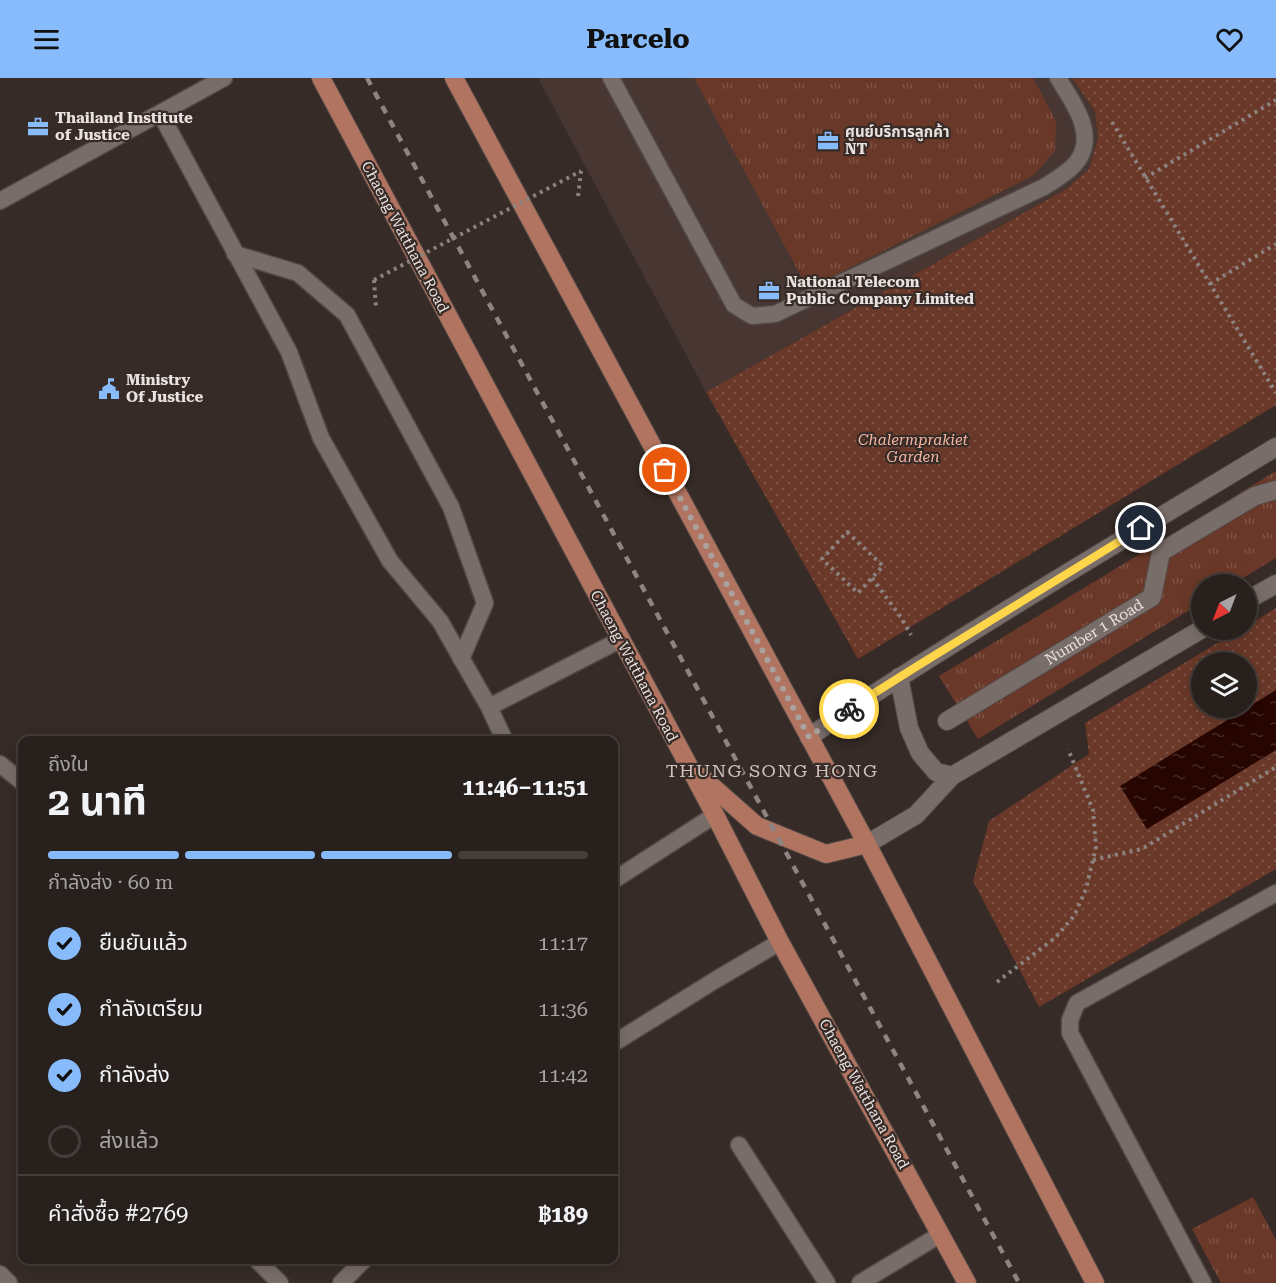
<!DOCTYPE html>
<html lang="th">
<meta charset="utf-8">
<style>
:root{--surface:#28201d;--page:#302826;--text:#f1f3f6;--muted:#a5a3a4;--line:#443e3b;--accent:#87bbfb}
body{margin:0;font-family:"Roboto Serif","Noto Sans Thai",serif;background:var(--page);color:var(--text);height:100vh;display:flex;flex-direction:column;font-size:22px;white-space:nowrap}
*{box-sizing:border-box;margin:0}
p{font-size:20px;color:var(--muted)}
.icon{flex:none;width:33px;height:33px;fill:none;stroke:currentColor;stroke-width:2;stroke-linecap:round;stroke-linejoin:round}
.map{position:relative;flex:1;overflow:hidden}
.details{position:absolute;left:18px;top:658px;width:600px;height:528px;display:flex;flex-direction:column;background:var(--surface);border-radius:12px;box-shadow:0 3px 15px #0003,0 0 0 2px var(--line)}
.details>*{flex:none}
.needle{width:39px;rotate:222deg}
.controls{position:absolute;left:1191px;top:496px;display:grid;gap:12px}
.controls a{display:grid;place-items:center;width:66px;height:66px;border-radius:50%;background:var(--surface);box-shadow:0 3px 15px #0003,0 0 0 2px var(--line);font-size:30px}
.pin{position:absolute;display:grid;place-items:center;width:51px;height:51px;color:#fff;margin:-26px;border:3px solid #fff;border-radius:50%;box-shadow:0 2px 6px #0007}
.courier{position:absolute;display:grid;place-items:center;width:60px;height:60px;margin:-30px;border:4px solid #ffd54a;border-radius:50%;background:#fff;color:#222;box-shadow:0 2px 8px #0007}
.head em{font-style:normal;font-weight:700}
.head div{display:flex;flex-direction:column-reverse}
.head{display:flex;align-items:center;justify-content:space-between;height:102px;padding:0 30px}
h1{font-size:39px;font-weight:700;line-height:45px}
.bar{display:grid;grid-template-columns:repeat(4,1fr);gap:9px 6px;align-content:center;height:72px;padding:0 30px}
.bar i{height:8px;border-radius:4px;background:var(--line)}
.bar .on{background:var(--accent)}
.bar p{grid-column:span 4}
.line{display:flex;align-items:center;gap:15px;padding:0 30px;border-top:2px solid var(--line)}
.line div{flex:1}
ol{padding:0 30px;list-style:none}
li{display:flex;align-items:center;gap:18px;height:66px}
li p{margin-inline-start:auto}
li .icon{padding:6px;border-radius:50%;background:var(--accent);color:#111;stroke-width:4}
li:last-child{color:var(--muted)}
li i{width:33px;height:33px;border:3px solid var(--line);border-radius:50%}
header{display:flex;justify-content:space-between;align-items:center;height:78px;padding:0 30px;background:var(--accent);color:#111;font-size:27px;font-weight:700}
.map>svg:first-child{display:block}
</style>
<header><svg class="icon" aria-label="menu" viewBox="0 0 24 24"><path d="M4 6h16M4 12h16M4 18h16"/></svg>Parcelo<svg class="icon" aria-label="heart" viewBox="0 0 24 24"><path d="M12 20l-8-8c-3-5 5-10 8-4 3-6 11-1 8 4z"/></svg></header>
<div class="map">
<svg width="1276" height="1205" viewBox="0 0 1276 1205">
<defs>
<pattern id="grass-tufts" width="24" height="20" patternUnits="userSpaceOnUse" patternTransform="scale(1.5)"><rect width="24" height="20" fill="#6a3828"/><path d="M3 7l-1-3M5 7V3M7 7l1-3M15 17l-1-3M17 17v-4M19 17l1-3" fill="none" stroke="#7f5447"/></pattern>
<pattern id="garden-dots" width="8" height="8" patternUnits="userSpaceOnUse" patternTransform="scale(1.5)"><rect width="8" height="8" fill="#6a3828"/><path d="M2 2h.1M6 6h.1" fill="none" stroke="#7f5447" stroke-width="1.8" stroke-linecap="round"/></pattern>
<pattern id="water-ripples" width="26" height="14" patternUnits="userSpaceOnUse" patternTransform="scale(1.5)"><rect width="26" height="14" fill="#270500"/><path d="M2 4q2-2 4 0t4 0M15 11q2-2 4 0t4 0" fill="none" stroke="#462925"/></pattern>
</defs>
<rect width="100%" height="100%" fill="#362b27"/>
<path fill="#473631" d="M 538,0 L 1072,0 L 1095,33 L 1098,60 L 1089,91 L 1066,111 L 706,314 Z"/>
<path fill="url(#grass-tufts)" d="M 694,0 L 1033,0 L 1056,43 L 1055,73 L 1034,97 L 808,211 Z
M 1276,393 L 1276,480 L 1231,507 L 1202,507 L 1201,525 L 978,661 L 939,598 Z
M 1253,1119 L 1276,1162 L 1276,1205 L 1221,1205 L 1192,1151 Z"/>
<path fill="url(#garden-dots)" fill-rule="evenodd" d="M 1072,0 L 1276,0 L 1276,327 L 858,581 L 706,314 L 1066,111 L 1089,91 L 1098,60 L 1095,33 Z
M 1276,530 L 1276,791 L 1039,929 L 973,803 L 989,743 L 1089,676 L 1085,645 L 1239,552 L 1246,552 L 1247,548 ZM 1202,585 L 1246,585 L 1246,630 L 1202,630 Z"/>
<path fill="url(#water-ripples)" d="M 1276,612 L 1276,672 L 1147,751 L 1120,708 Z"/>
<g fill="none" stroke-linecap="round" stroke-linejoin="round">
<defs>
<path id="service" d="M 611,0 L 734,227 L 752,238 L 775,236 L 1044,109 C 1056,101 1073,92 1080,79 C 1095,52 1071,22 1058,0
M 160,35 L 289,274 L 321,360 L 390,483 L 440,543 L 489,629 L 505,663
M 0,123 L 224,0
M 235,176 L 298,195 L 347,237 L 451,429 L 485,525 L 461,581
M 489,629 L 620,562
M 0,686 L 22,704
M 614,802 L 715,737
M 614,965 L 717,901 L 780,864
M 739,1067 L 827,1205
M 257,1182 L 280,1205
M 0,1196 L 9,1205
M 341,1205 L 364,1182
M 860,1205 L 941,1156
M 1203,1205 L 1070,955 L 1070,942 L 1077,925 L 1276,815"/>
<g id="pedestrian">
<path id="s1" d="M 947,643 L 1152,519 L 1161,474 L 1255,418 L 1276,412"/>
</g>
<path id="minor" d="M 1246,523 L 1276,506
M 899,599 L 909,650 L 920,675 L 936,694 L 952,698
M 809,659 C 873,615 938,575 1004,534 C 1094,478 1185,424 1276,369
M 867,766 L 916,737 L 952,698 L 1202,551"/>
<path id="primary" d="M 321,0 L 715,737 L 780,864 L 967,1205
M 454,0 L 867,766 L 1095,1205
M 697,695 L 757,748 L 826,776 L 867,766"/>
</defs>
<use href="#service" stroke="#524946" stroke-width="19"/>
<use href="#pedestrian" stroke="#524946" stroke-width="20"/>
<use href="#minor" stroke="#524946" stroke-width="20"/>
<use href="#primary" stroke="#524946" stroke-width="20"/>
<path stroke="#8c8380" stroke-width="4" stroke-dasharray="3 4.5" stroke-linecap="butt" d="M 1112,44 L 1276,315
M 1145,100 L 1276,22
M 578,118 L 581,93
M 374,202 L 376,230
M 1210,206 L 1276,166
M 847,454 L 883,488 L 858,515 L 822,481 Z
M 872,500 L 900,538 L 911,557
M 1093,782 L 1142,771 L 1276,689
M 997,904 L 1055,860 L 1074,838 L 1086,811 L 1096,769 L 1093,732 L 1068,671"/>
<use href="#service" stroke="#796d69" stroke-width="16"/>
<use href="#pedestrian" stroke="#796d69" stroke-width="18"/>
<use href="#minor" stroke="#796d69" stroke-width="18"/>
<use href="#primary" stroke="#b17460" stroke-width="18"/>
<path stroke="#8e8582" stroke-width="4.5" stroke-dasharray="8 8" stroke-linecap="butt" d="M 367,0 L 1019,1205"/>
<path stroke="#8c8380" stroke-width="4" stroke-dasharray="3 4.5" stroke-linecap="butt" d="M 374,202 L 581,93"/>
</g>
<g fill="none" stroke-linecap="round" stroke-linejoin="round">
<path stroke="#aaa29f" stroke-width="6" stroke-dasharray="0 10.8" d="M 665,392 L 809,659 L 849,631"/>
<path stroke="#ffd54a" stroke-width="8" d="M 849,631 L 919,587 L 1141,450"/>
</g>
<defs>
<symbol id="office-bare" viewBox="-9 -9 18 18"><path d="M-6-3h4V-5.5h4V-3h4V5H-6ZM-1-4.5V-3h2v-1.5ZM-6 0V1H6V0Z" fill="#87bbfb" stroke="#362b27" stroke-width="2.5" paint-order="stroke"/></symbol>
<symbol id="civic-bare" viewBox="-9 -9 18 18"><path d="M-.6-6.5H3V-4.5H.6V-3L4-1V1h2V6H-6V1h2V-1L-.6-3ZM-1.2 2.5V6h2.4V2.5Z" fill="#87bbfb" stroke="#362b27" stroke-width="2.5" paint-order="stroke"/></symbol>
</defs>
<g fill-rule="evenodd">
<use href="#office-bare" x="23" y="34" width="30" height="30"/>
<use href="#office-bare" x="813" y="48" width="30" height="30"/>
<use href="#office-bare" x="754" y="198" width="30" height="30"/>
<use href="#civic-bare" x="94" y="296" width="30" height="30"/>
</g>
<g text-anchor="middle" stroke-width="4.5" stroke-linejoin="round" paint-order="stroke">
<g font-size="15" font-weight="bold" fill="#e9e2e0" stroke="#362b27" text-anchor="start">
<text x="55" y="45">Thailand Institute<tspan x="55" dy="17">of Justice</tspan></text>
<text x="845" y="59">ศูนย์บริการลูกค้า<tspan x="845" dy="17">NT</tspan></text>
<text x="786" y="209">National Telecom<tspan x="786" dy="17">Public Company Limited</tspan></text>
<text x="126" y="307">Ministry<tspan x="126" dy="17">Of Justice</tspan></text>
</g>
<g font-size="15" fill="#e9e2e0" stroke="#362b27">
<text transform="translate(405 159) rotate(62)" y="5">Chaeng Watthana Road</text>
<text dy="5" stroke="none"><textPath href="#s1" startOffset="172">Number 1 Road</textPath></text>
<text transform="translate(634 588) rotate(62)" y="5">Chaeng Watthana Road</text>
<text transform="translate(864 1016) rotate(61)" y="5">Chaeng Watthana Road</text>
</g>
<g font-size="15" font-style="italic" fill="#f5b5a1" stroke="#362b27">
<text x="913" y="367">Chalermprakiet<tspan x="913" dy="17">Garden</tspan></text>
</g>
<g font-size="18" letter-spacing="1.5" fill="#cfc1bc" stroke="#362b27">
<text x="772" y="699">THUNG SONG HONG</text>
</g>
</g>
</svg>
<div class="controls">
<a><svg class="needle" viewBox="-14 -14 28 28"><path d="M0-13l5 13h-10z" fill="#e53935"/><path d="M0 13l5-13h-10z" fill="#a5a3a4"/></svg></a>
<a><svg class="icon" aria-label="layers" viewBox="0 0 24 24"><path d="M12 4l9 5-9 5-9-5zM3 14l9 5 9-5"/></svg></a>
</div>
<div class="pin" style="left:665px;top:392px;background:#ea580c"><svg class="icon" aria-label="bag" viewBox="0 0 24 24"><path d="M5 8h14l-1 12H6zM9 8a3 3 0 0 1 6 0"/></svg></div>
<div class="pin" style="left:1141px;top:450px;background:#1f2937"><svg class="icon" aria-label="home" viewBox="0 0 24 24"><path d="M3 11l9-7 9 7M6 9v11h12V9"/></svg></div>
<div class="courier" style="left:849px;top:631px"><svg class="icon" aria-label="bike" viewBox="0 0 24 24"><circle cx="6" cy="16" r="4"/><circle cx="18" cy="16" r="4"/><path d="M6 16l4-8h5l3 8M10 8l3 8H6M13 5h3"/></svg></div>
<section class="details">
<div class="head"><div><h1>2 นาที</h1><p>ถึงใน</p></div><em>11:46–11:51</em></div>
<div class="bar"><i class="on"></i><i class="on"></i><i class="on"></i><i></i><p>กำลังส่ง · 60 m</p></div>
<ol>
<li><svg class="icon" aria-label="check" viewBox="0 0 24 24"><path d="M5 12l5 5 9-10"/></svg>ยืนยันแล้ว<p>11:17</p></li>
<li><svg class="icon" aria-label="check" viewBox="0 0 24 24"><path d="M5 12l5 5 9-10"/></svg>กำลังเตรียม<p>11:36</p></li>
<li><svg class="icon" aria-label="check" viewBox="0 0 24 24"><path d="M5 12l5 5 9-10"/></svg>กำลังส่ง<p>11:42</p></li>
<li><i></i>ส่งแล้ว</li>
</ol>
<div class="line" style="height:78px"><div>คำสั่งซื้อ #2769</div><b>฿189</b></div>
</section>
</div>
